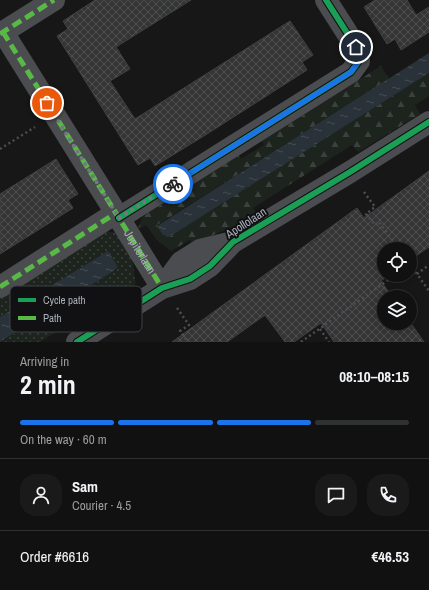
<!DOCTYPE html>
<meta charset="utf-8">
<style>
:root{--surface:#111;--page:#1a1a1a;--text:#f1f3f6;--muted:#9c9d9f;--line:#303131;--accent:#1a73e8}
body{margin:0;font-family:"Archivo Narrow",sans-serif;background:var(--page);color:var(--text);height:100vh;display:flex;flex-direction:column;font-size:15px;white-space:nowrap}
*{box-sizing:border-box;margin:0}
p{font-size:13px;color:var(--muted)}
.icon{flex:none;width:22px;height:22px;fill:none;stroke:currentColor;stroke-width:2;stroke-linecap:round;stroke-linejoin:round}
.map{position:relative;height:342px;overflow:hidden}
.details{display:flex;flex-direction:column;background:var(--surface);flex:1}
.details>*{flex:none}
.buttons{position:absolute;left:377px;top:242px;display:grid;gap:8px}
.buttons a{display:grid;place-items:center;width:40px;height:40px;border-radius:50%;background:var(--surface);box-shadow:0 2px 6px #0003,0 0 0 1px var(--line);font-size:20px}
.pin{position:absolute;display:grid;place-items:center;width:34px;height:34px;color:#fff;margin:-17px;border:2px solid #fff;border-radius:50%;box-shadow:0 1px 4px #0007}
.courier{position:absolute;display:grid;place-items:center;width:40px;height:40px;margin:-20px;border:3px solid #1a73e8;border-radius:50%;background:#fff;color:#222;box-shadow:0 1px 5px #0007}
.summary em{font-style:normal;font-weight:800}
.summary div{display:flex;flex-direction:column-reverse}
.summary{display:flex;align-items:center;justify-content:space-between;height:68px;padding:0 20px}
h1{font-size:26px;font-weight:800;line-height:30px}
.bar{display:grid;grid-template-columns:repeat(4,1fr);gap:6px 4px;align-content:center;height:48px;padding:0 20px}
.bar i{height:5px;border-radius:3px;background:var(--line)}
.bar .active{background:var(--accent)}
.bar p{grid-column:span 4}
.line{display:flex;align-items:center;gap:10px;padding:0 20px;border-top:1px solid var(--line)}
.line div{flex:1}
.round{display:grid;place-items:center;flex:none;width:42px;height:42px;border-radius:16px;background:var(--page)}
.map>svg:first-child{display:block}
</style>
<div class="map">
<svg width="429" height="342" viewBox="0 0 429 342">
<defs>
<pattern id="grass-dots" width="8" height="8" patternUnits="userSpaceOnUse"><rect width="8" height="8" fill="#1d241e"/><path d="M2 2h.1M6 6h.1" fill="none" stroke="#3b413d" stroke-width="1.8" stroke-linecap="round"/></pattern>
<pattern id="forest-firs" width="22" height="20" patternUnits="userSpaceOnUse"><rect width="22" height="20" fill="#1d241e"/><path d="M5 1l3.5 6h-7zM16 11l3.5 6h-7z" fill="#3b413d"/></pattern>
<pattern id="water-ripples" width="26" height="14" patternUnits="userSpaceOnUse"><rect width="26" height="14" fill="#2a3239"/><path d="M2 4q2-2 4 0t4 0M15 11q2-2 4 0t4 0" fill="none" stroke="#464d54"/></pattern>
<pattern id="building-cross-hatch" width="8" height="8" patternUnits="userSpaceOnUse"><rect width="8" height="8" fill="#353536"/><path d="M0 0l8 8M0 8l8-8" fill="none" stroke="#4f5051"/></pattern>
</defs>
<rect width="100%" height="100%" fill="#171717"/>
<path fill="url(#grass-dots)" d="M 104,231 L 116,233 L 132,257 L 135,280 L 136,283 L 91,321 L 76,331 L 70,323 L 40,342 L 1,342 L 112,272 L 118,267 L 108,251 L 0,317 L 0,297 Z"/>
<path fill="url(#forest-firs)" d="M 381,66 L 389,79 L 157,225 L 163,235 L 169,237 L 429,73 L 429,96 L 415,105 L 420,114 L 358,152 L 352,145 L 253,208 L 257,215 L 257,217 L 215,234 L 194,246 L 190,240 L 171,251 L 156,239 L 146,225 L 139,229 L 138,228 L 143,216 L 239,155 L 241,159 L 264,145 L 262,141 Z"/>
<path fill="url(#water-ripples)" d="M 429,53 L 429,73 L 169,237 L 163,235 L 157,226 Z
M 108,251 L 118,267 L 112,272 L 0,342 L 0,317 Z"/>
<path fill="url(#building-cross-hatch)" stroke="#3f4043" d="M 95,0 L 191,0 L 116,47 L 130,69 L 110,81 L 135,119 L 290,21 L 313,55 L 302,62 L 307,70 L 207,134 L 155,166 L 150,158 L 138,165 L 57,36 L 68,29 L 63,21 Z
M 375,0 L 407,0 L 416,15 L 429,7 L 429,32 L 401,50 L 395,39 L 387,44 L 364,7 Z
M 56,159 L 78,194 L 68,200 L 73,208 L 0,254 L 0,194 Z
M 429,171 L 429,247 L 410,260 L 410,249 L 384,249 L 384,275 L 389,275 L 381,281 L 392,297 L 384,297 L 384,323 L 410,322 L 424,342 L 334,342 L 321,323 L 294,342 L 285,342 L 265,315 L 227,342 L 172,342 L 357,208 L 364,218 Z"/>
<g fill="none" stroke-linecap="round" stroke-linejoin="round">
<path stroke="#4d4e52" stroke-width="2.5" stroke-dasharray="2 3" stroke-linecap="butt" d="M 0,149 L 35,127
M 364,192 L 375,207 L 366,214 L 375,225 L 379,222 L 399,249
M 410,264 L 429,291
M 417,274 L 429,265
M 177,308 L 189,325 L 180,331 L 188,342
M 320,329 L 329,342
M 301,342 L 395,275"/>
<path stroke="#4b4c50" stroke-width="22" d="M 3,32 L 119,218 L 162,288
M 0,34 L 54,0
M 119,218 L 351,72 L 359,61 L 356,47 L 326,0
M 0,287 L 116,213
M 162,288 L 181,262 L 200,250 L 233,242
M 77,342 L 162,288 L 190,279 L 210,266 L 233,242 L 350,172 L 429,122"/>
<g stroke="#58b947" stroke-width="5" stroke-dasharray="10 5" stroke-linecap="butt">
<path id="s1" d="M 3,32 L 119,218 L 162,288"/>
<path d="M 0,34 L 54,0"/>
<path d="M 0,287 L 116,213"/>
</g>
<defs>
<path id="cycleway" d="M 119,218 L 351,72 L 359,61 L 356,47 L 326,0
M 77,342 L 162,288 L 190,279 L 210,266 L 233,242 L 350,172 L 429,122"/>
</defs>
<use href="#cycleway" stroke="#111113" stroke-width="8"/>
<use href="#cycleway" stroke="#1a9f57" stroke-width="6"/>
</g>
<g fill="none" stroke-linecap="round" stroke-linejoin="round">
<path stroke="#757880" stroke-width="4" stroke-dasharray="0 7.2" d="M 47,103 L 119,218 L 173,184"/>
<path stroke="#1a73e8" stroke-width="5" d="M 173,184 L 351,72 L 359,61 L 356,47"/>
</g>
<g text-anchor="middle" stroke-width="4" stroke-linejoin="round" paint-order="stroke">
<g font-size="12" fill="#a8adb8" stroke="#111113">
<text transform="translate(246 223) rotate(-33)" y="4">Apollolaan</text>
<text dy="4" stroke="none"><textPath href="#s1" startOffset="259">Jupiterlaan</textPath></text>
</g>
</g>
<rect x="10" y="286" width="132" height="46" rx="6" fill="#111113" stroke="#3e4045" stroke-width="1"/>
<rect x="18" y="298" width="18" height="4" fill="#1a9f57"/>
<rect x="18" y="316" width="18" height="4" fill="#58b947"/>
<g font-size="11" fill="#a8adb8">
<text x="43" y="304">Cycle path</text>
<text x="43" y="322">Path</text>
</g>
</svg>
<div class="buttons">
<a><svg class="icon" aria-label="locate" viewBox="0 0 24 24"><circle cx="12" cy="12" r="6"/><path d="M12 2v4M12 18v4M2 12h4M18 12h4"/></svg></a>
<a><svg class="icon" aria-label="layers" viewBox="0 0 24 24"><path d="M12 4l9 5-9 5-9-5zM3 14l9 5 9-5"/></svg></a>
</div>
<div class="pin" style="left:47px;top:103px;background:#ea580c"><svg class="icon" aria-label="bag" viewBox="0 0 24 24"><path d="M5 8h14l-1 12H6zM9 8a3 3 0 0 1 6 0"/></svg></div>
<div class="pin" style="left:356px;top:47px;background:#1f2937"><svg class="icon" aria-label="home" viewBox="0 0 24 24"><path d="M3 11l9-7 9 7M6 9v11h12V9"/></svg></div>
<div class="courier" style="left:173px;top:184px"><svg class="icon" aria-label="bike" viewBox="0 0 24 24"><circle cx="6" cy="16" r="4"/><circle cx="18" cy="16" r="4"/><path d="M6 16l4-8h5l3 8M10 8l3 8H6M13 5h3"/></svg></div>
</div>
<section class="details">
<div class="summary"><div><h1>2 min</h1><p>Arriving in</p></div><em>08:10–08:15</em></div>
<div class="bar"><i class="active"></i><i class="active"></i><i class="active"></i><i></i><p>On the way · 60 m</p></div>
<div class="line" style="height:72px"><a class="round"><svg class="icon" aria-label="person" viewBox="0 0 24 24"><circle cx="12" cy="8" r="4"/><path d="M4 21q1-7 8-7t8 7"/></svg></a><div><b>Sam</b><p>Courier · 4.5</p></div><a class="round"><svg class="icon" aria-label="chat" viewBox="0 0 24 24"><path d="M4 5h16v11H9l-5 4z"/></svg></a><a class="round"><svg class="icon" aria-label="phone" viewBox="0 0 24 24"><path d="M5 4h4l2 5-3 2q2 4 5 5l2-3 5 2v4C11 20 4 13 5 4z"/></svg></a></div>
<div class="line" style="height:52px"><div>Order #6616</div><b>€46.53</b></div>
</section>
